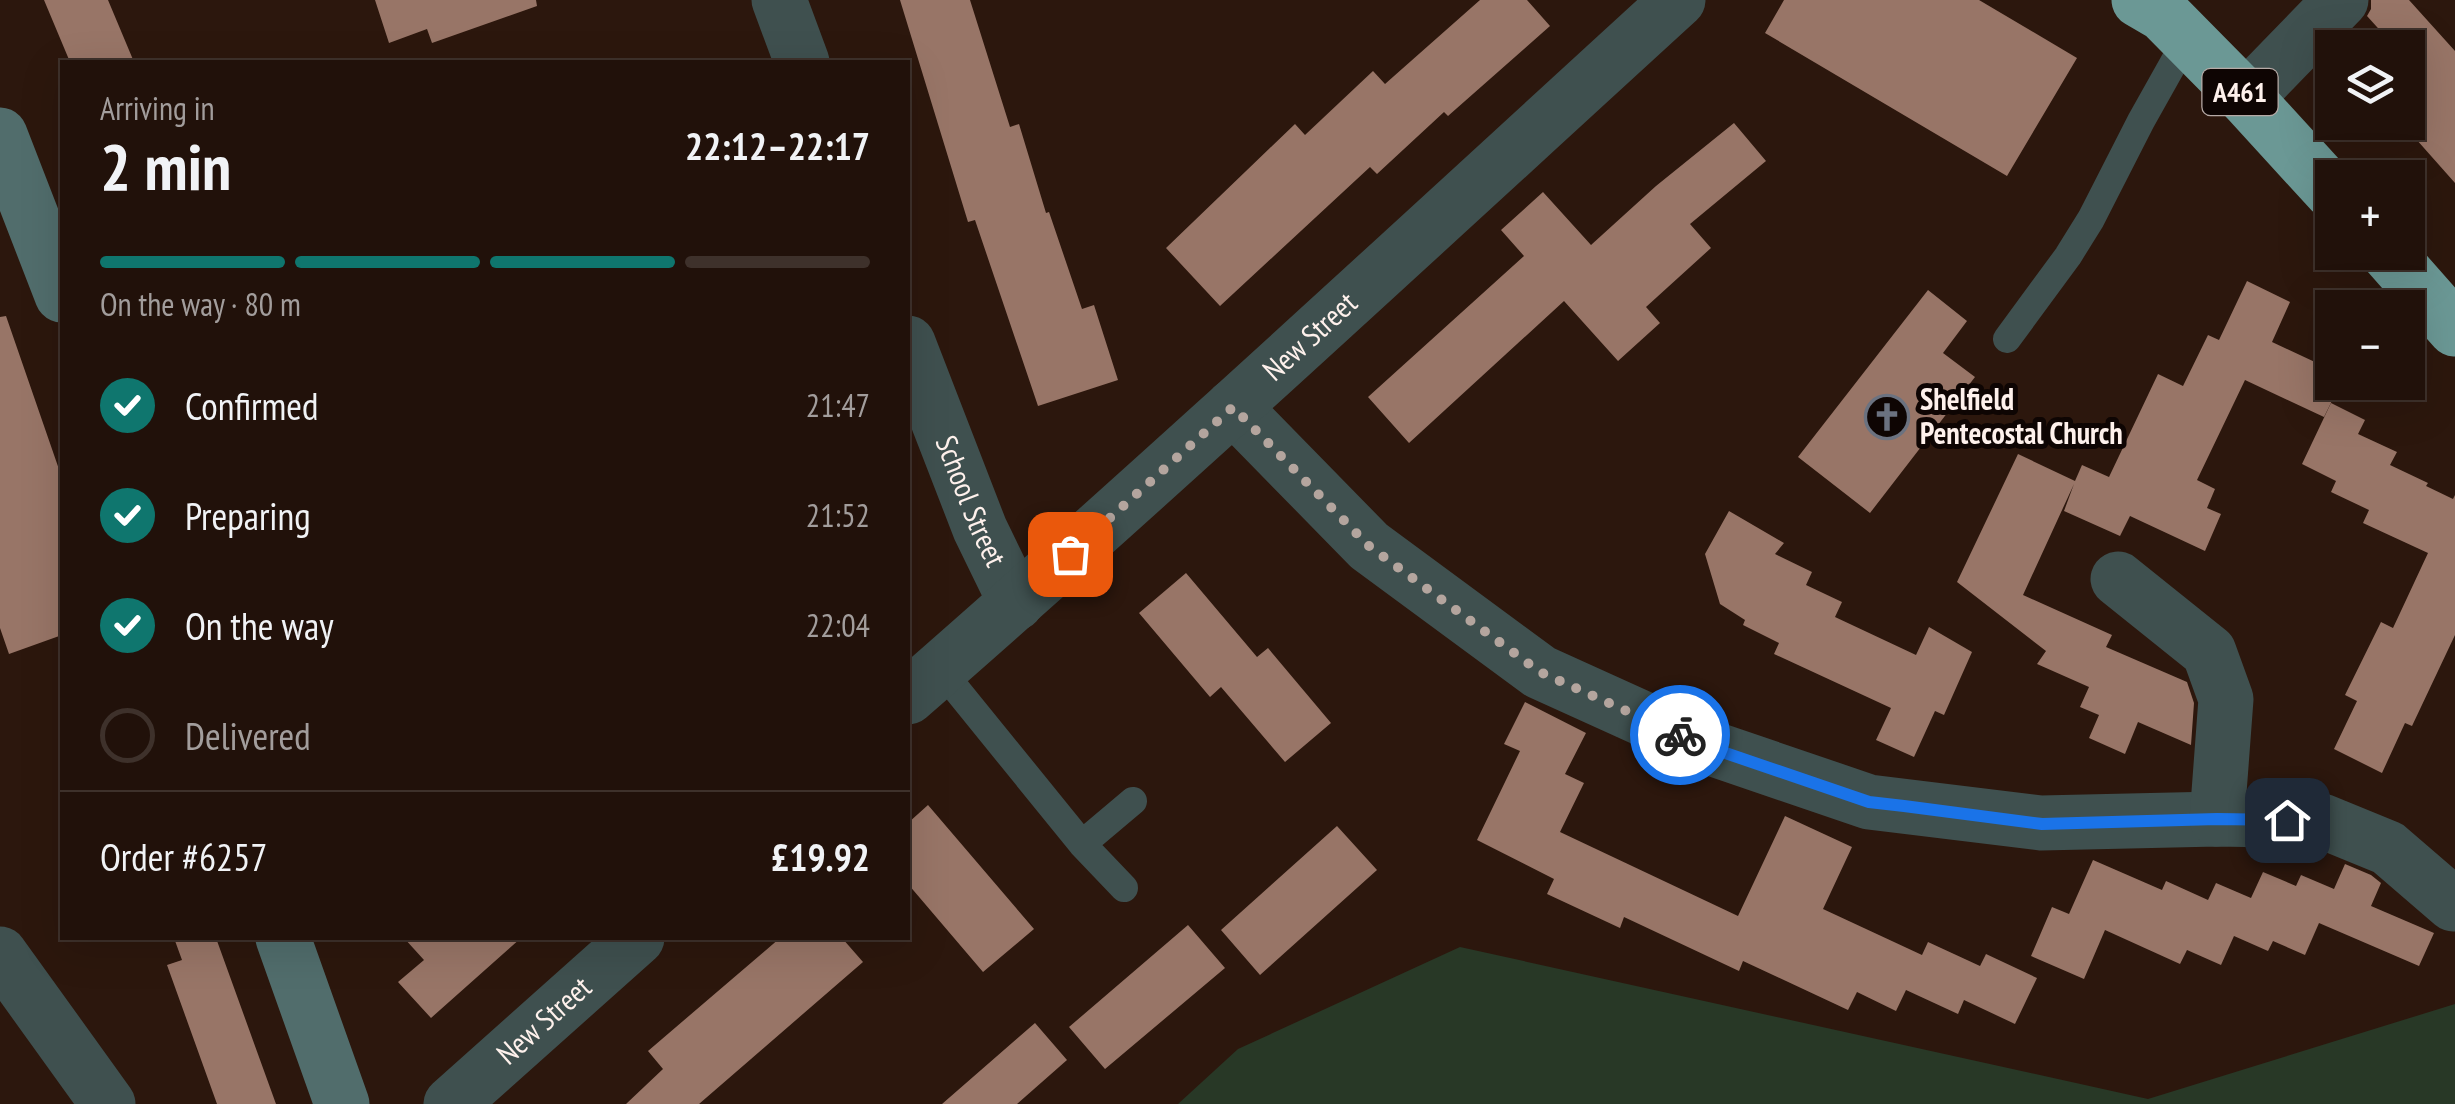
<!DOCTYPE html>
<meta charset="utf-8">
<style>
:root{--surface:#21110a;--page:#291a13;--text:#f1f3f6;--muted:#a29d9c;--line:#3e312b;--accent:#0f766e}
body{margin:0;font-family:"PT Sans Narrow",sans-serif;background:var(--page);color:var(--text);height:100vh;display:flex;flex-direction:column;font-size:38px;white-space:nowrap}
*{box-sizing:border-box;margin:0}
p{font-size:32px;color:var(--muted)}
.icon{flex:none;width:55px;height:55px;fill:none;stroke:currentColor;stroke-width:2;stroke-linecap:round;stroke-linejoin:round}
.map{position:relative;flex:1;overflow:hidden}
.sheet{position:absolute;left:60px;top:60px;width:850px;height:880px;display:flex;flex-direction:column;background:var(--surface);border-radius:0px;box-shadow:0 10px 40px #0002,0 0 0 2px var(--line)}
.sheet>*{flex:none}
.fabs{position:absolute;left:2315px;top:30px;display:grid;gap:20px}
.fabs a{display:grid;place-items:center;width:110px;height:110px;border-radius:0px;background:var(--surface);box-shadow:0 10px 40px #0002,0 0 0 2px var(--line);font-size:50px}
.pin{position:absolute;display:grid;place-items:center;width:85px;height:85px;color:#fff;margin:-42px;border-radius:20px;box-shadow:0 5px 15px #0006}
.courier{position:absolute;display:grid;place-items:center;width:100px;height:100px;margin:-50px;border:8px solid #1a73e8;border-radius:50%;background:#fff;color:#222;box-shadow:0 2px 12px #0007}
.headline em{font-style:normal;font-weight:700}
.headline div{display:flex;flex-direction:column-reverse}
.headline{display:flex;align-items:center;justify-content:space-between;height:170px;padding:0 40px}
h1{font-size:65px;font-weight:700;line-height:75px}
.bar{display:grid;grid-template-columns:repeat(4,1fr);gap:15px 10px;align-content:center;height:120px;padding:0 40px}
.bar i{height:12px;border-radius:8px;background:var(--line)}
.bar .selected{background:var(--accent)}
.bar p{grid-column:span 4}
.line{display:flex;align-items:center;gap:25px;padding:0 40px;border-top:2px solid var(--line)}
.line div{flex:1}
ol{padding:0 40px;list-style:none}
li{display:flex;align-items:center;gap:30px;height:110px}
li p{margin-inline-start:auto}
li .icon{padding:10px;border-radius:50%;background:var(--accent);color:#fff;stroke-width:4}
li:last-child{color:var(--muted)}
li i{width:55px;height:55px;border:5px solid var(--line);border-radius:50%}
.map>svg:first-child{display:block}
</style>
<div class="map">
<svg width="2455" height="1104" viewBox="0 0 2455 1104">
<rect width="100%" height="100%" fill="#2c170d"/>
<path fill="#283826" d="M 1460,947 L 2148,1099 L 2455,1004 L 2455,1104 L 1178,1104 L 1238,1049 Z"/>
<path fill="#987567" d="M 44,0 L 108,0 L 134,62 L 70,62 Z
M 375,0 L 536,0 L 537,6 L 432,43 L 427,29 L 389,43 Z
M 900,0 L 970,0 L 1010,127 L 1019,124 L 1046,213 L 1049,212 L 1082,309 L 1094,305 L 1118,380 L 1038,406 L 975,220 L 968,222 Z
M 1480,0 L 1527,0 L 1550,26 L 1448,116 L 1444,112 L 1377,174 L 1370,167 L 1220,306 L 1166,248 L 1295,124 L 1305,135 L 1373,71 L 1385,84 Z
M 1784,0 L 1979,0 L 2077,58 L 2007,176 L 1765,33 Z
M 2371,0 L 2409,0 L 2455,51 L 2455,183 L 2408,130 L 2408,48 L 2396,48 L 2367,16 L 2371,9 Z
M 1734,123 L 1766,161 L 1690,224 L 1711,248 L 1646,307 L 1660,323 L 1618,361 L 1564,301 L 1409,443 L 1368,397 L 1524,256 L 1501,230 L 1543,192 L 1591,245 L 1656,186 Z
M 2247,281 L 2290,302 L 2272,342 L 2332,370 L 2332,382 L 2341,382 L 2324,417 L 2245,380 L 2197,480 L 2215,489 L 2207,508 L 2221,514 L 2205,551 L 2130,516 L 2120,536 L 2064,511 L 2074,484 L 2023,595 L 2112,635 L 2106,647 L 2187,682 L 2194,703 L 2191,745 L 2138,722 L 2125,754 L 2089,738 L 2099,715 L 2080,707 L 2089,687 L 2037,664 L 2046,651 L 1957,582 L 2018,454 L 2075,481 L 2082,465 L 2109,477 L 2158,374 L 2183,386 L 2208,335 L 2219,340 Z
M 1928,290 L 1967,321 L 1943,353 L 1975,377 L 1870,513 L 1798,457 Z
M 6,316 L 62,478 L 62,635 L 9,654 L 0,628 L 0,317 Z
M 2331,403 L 2365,420 L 2358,434 L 2397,452 L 2390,465 L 2428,483 L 2426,486 L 2453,499 L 2455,495 L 2455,635 L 2412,726 L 2405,723 L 2382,773 L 2334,749 L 2357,701 L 2345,695 L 2381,622 L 2393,628 L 2428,553 L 2363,523 L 2369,510 L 2331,492 L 2336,481 L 2302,464 Z
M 1729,511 L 1784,543 L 1775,554 L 1812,572 L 1806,585 L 1842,602 L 1835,617 L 1916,655 L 1929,627 L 1972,652 L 1944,715 L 1935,711 L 1914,757 L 1876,740 L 1891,708 L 1774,654 L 1779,643 L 1743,625 L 1745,620 L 1720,604 L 1705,554 Z
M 1186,573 L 1257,657 L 1268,648 L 1331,723 L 1285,762 L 1221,687 L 1210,697 L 1139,613 Z
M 1525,702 L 1586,733 L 1565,774 L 1584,783 L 1560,832 L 1738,916 L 1785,816 L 1852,847 L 1823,909 L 1922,955 L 1928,942 L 1980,966 L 1986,954 L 2037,978 L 2015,1024 L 1964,1000 L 1958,1014 L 1906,990 L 1896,1011 L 1857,992 L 1848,1010 L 1743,961 L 1739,971 L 1624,917 L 1620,928 L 1547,894 L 1554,879 L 1477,840 L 1520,751 L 1504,744 Z
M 928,805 L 1034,929 L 983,972 L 908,884 L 908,823 Z
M 1337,826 L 1377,870 L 1260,975 L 1221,930 Z
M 2093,860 L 2162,890 L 2166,881 L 2208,900 L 2216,883 L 2251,898 L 2263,872 L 2296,886 L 2301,875 L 2334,889 L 2345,864 L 2371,875 L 2381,883 L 2371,906 L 2434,933 L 2419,966 L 2319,923 L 2305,955 L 2273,941 L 2268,951 L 2234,936 L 2221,965 L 2187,950 L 2180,964 L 2105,930 L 2084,979 L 2031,956 L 2052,907 L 2069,914 Z
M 1188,925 L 1225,968 L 1105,1069 L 1069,1027 Z
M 174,938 L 216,938 L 276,1104 L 217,1104 L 167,965 L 182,960 Z
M 404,938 L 521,938 L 431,1018 L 398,982 L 424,960 Z
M 780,938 L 842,938 L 863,962 L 699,1104 L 626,1104 L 663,1069 L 648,1051 Z
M 1035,1023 L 1067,1060 L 1017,1104 L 942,1104 Z"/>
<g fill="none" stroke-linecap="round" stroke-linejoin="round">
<path stroke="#3f504f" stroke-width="28" d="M 2007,339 L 2068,256 L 2091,219 L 2141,121 L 2187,39
M 940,669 L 1082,844 L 1124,888
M 1082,844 L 1133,801"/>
<g stroke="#3f504f" stroke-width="55">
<path d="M 779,0 L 802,62"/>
<path d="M 2246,98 L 2341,0"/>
<path id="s1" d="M 908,343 L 980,529 L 1016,603"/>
<path d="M 1233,407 L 1369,546 L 1540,672 L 1699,744 L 1869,802 L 2041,823 L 2217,819 L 2322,821 L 2388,848 L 2453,904"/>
<path d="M 2118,579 L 2209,652 L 2226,699 L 2217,819"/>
<path id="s2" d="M 908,697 C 1168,470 1422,234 1678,0"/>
<path d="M 0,954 L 108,1104"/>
<path id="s3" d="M 451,1104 L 637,938"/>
</g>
<path stroke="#516d6c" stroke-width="55" d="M 0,135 L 62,295
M 283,938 L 342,1104"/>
<path stroke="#6b9895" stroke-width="55" d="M 2139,0 L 2163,14 L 2246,98 L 2332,192
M 2387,252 L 2455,329"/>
</g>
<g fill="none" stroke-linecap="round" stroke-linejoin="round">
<path stroke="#b4a59e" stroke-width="10" stroke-dasharray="0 18" d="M 1070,554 L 1233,407 L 1369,546 L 1540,672 L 1680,735"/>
<path stroke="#1a73e8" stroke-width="12" d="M 1680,735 L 1699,744 L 1869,802 L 1904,806 L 2042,824 L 2217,819 L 2287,820"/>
</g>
<defs>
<symbol id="church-ring" viewBox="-11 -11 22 22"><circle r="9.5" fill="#0e0503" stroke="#6b7280" stroke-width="1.5"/><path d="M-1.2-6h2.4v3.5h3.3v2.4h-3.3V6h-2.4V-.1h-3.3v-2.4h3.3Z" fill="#6b7280"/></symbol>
</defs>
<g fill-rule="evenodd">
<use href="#church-ring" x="1862" y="392" width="50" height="50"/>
</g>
<g text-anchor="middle" stroke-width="10" stroke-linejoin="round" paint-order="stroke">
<rect fill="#0e0503" stroke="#b6aaa6" stroke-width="2.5" x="2202.5" y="69" width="75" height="46" rx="8"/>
<g font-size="28" font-weight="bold" fill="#fef1ec">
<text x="2240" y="102">A461</text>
</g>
<g font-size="30" fill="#fef1ec" stroke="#0e0503">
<text dy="10" stroke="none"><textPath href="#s2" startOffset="540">New Street</textPath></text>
<text dy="10" stroke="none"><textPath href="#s1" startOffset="170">School Street</textPath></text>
<text dy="10" stroke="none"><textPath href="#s3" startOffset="125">New Street</textPath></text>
</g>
<g font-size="30" font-weight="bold" fill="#fef1ec" stroke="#0e0503" text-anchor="start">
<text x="1920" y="410">Shelfield<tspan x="1920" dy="34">Pentecostal Church</tspan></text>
</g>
</g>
</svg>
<div class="fabs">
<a><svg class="icon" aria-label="layers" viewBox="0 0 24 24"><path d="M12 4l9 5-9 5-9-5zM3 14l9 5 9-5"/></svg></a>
<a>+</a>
<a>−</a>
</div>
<div class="pin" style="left:1070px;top:554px;background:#ea580c"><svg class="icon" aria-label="bag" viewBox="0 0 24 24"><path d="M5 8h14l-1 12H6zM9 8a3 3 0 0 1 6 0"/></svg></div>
<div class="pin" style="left:2287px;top:820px;background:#1f2937"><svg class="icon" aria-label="home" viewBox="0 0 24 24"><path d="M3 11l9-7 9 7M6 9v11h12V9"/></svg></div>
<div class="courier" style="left:1680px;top:735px"><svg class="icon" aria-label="bike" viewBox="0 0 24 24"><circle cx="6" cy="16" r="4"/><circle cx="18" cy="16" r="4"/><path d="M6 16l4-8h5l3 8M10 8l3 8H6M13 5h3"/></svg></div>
<section class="sheet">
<div class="headline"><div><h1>2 min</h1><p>Arriving in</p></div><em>22:12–22:17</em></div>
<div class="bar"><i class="selected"></i><i class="selected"></i><i class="selected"></i><i></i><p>On the way · 80 m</p></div>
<ol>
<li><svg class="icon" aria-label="check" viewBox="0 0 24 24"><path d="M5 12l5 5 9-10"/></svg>Confirmed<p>21:47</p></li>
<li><svg class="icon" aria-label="check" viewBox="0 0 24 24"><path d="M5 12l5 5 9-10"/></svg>Preparing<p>21:52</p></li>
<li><svg class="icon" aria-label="check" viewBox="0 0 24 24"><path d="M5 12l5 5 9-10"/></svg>On the way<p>22:04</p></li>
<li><i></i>Delivered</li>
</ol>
<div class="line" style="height:130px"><div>Order #6257</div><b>£19.92</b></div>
</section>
</div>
